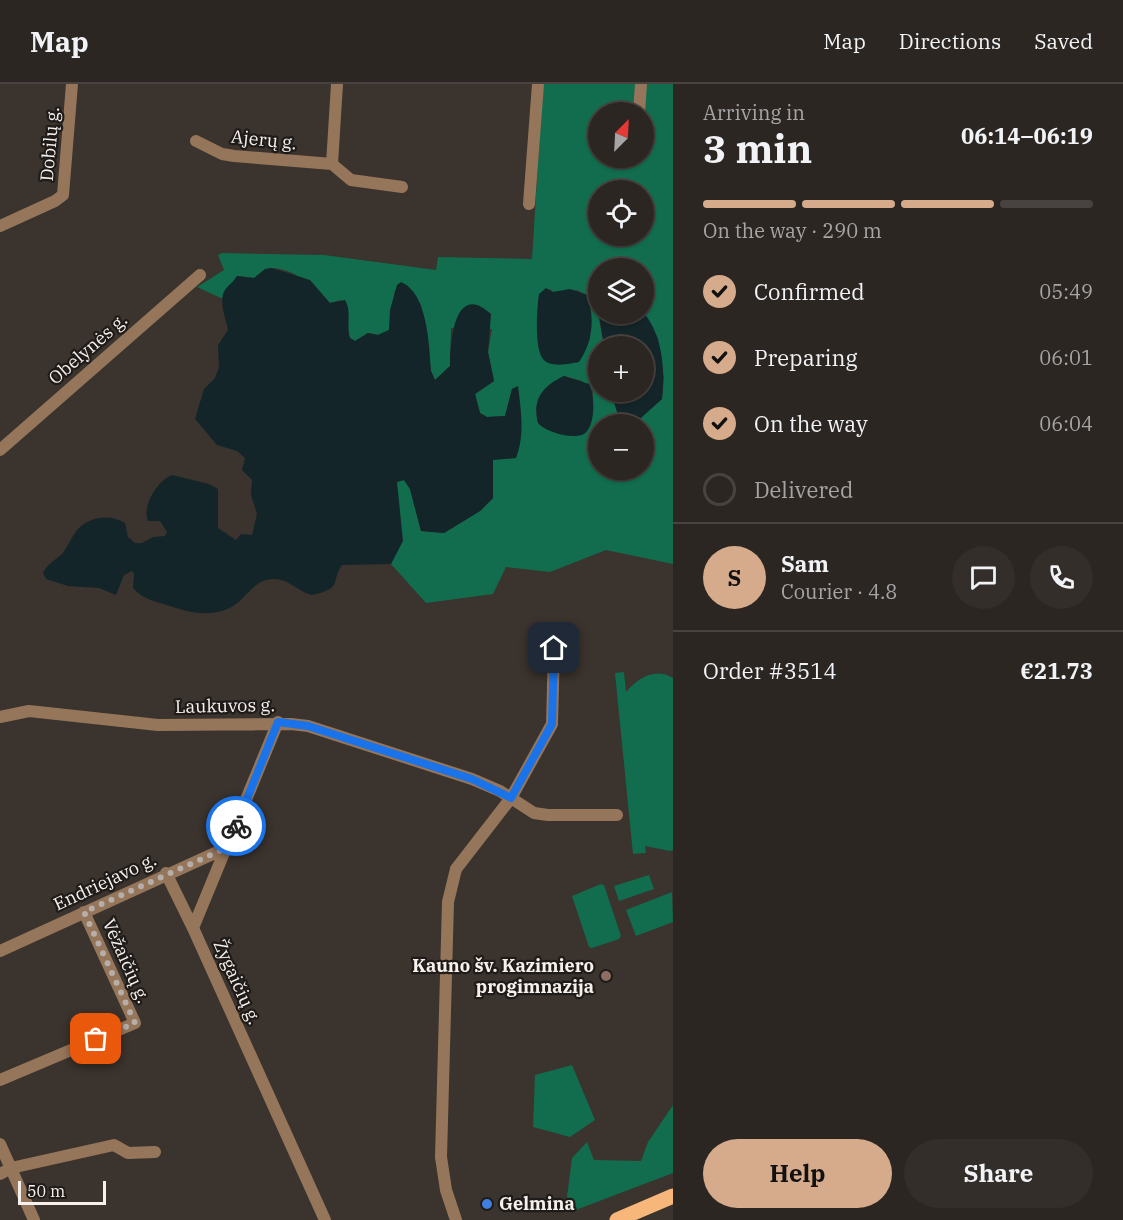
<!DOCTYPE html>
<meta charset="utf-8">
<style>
:root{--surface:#2c2622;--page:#342e2a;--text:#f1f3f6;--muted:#a6a5a5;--line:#484340;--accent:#d6ab8b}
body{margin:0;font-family:"IBM Plex Serif",serif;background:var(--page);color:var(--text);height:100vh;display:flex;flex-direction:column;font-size:22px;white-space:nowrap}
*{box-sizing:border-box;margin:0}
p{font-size:20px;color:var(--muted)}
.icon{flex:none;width:33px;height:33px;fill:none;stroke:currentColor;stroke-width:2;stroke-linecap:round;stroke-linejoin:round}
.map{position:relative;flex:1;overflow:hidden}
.sheet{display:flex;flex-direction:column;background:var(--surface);width:450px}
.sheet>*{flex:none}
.needle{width:39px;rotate:24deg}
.tools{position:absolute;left:588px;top:18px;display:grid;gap:12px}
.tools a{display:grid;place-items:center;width:66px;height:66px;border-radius:50%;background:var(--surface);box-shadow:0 2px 4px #0004,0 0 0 2px var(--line);font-size:30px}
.scale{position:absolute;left:18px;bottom:15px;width:88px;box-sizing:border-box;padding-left:6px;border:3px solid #f7f1ed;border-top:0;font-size:16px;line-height:21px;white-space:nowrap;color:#f7f1ed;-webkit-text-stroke:4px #1f1b19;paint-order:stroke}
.pin{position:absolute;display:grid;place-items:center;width:51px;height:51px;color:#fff;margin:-26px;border-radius:12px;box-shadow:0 3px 9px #0006}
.courier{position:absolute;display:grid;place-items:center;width:60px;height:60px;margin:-30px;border:4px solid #1a73e8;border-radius:50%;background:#fff;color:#222;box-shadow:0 2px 8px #0007}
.overview em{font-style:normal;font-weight:700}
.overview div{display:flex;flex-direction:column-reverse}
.overview{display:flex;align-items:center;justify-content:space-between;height:102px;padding:0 30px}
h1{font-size:39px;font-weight:700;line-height:45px}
.bar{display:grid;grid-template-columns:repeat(4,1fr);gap:9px 6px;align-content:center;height:72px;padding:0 30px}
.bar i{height:8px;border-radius:4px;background:var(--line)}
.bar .current{background:var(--accent)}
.bar p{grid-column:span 4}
.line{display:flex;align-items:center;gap:15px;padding:0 30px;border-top:2px solid var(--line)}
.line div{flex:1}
.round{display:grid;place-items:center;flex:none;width:63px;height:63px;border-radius:32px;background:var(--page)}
ol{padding:0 30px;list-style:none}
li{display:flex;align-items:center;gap:18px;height:66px}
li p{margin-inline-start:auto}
li .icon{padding:6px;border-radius:50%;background:var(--accent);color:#111;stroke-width:4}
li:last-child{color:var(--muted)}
li i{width:33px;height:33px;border:3px solid var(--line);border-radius:50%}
.cta{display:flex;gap:12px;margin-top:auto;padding:12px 30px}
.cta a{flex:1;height:69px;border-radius:36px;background:var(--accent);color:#111;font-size:24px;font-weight:700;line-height:69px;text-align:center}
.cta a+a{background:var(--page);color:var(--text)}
header{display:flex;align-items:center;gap:36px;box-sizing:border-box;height:84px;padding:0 30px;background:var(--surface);border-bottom:2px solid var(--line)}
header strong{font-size:28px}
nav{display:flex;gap:33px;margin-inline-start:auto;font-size:21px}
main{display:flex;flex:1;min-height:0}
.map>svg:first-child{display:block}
</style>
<header>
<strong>Map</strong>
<nav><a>Map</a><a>Directions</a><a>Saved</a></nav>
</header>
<main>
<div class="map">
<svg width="673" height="1136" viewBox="0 0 673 1136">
<rect width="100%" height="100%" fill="#3b332d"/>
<path fill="#116d4e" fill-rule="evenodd" d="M 543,0 L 673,0 L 673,480 L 606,466 L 550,488 L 506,483 L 493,510 L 426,519 L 391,480 L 402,457 L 396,398 L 404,396 L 410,405 L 421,447 L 444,449 L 480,427 L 493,414 L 493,375 L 516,374 L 518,302 L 512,305 L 505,332 L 487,333 L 480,329 L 475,310 L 494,297 L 488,268 L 492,245 L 451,244 L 450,282 L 435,296 L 431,287 L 421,221 L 407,201 L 395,206 L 389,246 L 378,251 L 368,249 L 355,257 L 350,254 C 344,239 349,233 341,216 L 330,219 C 311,202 296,184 269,184 L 254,194 L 237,192 L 223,215 L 197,203 L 224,186 L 218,171 L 222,169 L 324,171 L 436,186 L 438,173 L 532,175 ZM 598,28 L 644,28 L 644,74 L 598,74 ZM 598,106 L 644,106 L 644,152 L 598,152 ZM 598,184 L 644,184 L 644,229 L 658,254 L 664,294 L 662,315 L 634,340 L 644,340 L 644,386 L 598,386 L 598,340 L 627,340 L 618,331 L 611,308 L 598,308 L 598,262 L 604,262 L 598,230 ZM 550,205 L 553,208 L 577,206 L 587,211 L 590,255 L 583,271 L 539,267 L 538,215 ZM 564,292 L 582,297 L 593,307 L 590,339 L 581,351 C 567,351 549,350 538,339 C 532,314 543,303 564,292 Z
M 624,588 L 626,608 C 638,594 655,583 673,594 L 673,766 L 670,767 L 645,762 L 646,769 L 633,770 L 615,589 Z
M 649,791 L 654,805 L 619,817 L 614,802 Z
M 601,800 L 604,801 L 621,852 L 619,855 L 592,864 L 589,863 L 572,812 Z
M 672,808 L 673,838 L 636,852 L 626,826 Z
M 572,981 L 595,1036 L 570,1053 L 533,1043 L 535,991 Z
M 673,1021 L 673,1089 L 573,1127 L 567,1113 L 572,1074 L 587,1058 L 594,1076 L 641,1077 L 648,1058 Z"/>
<path fill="#132528" d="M 272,184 L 310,196 L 330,219 L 345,216 C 352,227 346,242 350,254 L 355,257 L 368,249 L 378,251 L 389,246 L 390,226 L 397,201 L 401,198 C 428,209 429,262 431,287 L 435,296 L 450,282 C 450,259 454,196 491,230 L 488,268 L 494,297 L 475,310 L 480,329 L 487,333 L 505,332 L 512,305 L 518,302 C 521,326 525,351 516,374 L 493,376 L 493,414 L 480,427 L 444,449 L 421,447 L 410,405 L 404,396 L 397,398 L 403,457 L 391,480 L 342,481 C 330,498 344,504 312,511 C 299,508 289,495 274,495 C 258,495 250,507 240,517 C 219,535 193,530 170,522 C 157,518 142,515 133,504 L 134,490 L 132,487 L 124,491 L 116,511 L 99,504 L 68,502 L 46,495 L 43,489 C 47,480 56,476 63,469 C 68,462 72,452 78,445 C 90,432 111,430 125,439 L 128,453 L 135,459 L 142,459 L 153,453 L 165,452 L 167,448 L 160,437 L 148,437 C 142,422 157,397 172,391 L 209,400 L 218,405 L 218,444 L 236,456 L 241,450 L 252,451 L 257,430 L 251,411 L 252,396 L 242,386 L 245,374 L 237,367 L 217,361 L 195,335 L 204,305 L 215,294 L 219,283 L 218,261 L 228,246 C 226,235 218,216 225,206 C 229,200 233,199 237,192 L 254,194 L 265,185 Z
M 546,204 L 553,208 L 570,205 L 587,211 C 595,234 593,257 579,278 C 569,280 550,284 543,275 C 534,264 537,224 539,210 Z
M 644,229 C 663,253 665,285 662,315 L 634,340 L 627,340 L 618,331 L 611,308 L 644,308 L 644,262 L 604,262 L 599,230 Z
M 564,292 L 589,300 C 595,310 596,343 584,350 C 572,356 546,348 538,339 C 532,315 543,302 564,292 Z"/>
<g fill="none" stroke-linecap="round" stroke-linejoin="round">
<path stroke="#96765a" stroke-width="12" d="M 337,0 L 332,80 L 351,96 L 402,103
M 639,28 L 641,0
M 196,57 L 222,70 L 234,72 L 332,80
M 529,120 L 538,0
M 0,142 L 55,117 L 63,111 L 72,0
M 0,366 L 200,191
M 0,633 L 29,627 L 158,641 L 291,640 L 308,642 L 472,695 L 500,707 L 534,729 L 548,731 L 617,731
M 278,638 L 193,844 L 325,1136
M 166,789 L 193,844
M 0,867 L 226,764
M 0,996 L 135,939 L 84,828
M 0,1060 L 34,1136
M 0,1090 L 11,1084 L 114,1061 L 128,1069 L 155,1068
M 456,1136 L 446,1106 L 441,1073 L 448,818 L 456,785 L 511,714 L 552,640 L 554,565"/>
<path stroke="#f7b77b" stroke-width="15" d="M 617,1136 L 673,1112"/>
</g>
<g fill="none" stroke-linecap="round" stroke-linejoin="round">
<path stroke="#b5aeaa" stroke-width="6" stroke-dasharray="0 10.8" d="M 96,955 L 135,939 L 84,828 L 226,764 L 236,742"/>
<path stroke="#1a73e8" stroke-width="8" d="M 236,742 L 278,638 L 308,642 L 472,695 L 511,714 L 552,640 L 554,564"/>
</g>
<circle fill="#8d6e63" stroke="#1f1b19" stroke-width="2" cx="606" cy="892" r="6"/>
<circle fill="#3f7fe0" stroke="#1f1b19" stroke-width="2" cx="487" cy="1120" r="6"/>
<g text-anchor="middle" stroke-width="4.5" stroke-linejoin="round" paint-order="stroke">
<g font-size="18" fill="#f7f1ed" stroke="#1f1b19">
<text transform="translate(264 56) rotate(6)" y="6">Ajerų g.</text>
<text transform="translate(50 60) rotate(-85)" y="6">Dobilų g.</text>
<text transform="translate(88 265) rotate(-41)" y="6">Obelynės g.</text>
<text transform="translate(225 622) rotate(-1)" y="6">Laukuvos g.</text>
<text transform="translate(105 798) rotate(-25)" y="6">Endriejavo g.</text>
<text transform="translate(126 877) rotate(66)" y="6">Vėžaičių g.</text>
<text transform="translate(237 898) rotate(66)" y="6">Žygaičių g.</text>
</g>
<g font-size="18" font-weight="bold" fill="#f7f1ed" stroke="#1f1b19" text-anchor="end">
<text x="594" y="888">Kauno šv. Kazimiero<tspan x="594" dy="21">progimnazija</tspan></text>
<text x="499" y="1126" text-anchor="start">Gelmina</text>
</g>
</g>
</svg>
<div class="tools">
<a><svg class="needle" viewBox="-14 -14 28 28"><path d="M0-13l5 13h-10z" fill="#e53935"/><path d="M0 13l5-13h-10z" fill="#a6a5a5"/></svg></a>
<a><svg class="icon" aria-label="locate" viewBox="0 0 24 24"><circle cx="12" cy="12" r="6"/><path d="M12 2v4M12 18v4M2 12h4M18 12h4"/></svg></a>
<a><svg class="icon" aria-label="layers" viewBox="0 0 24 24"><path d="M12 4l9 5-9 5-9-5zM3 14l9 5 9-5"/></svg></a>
<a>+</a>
<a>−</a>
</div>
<div class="scale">50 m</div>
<div class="pin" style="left:96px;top:955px;background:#ea580c"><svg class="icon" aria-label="bag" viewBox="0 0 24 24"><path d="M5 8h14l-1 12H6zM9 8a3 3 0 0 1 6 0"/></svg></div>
<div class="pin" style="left:554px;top:564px;background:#1f2937"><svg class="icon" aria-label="home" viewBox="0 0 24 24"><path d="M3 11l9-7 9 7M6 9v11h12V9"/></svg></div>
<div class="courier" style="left:236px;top:742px"><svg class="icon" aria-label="bike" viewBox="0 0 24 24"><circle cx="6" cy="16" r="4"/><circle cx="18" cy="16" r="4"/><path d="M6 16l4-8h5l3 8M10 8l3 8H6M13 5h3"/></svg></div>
</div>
<section class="sheet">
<div class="overview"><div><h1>3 min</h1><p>Arriving in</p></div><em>06:14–06:19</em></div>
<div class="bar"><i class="current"></i><i class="current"></i><i class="current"></i><i></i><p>On the way · 290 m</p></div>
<ol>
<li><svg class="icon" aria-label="check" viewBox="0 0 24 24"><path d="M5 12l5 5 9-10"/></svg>Confirmed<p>05:49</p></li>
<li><svg class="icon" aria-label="check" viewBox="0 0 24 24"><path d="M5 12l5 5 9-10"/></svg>Preparing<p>06:01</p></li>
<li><svg class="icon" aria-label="check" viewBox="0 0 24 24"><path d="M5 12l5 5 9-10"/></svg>On the way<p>06:04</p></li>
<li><i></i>Delivered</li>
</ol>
<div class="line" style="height:108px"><b class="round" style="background:var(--accent);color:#111">S</b><div><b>Sam</b><p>Courier · 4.8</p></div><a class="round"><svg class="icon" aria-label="chat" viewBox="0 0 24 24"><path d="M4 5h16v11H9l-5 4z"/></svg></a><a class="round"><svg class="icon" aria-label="phone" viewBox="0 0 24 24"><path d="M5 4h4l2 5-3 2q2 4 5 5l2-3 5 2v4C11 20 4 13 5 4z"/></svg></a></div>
<div class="line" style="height:78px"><div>Order #3514</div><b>€21.73</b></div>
<div class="cta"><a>Help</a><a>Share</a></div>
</section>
</main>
